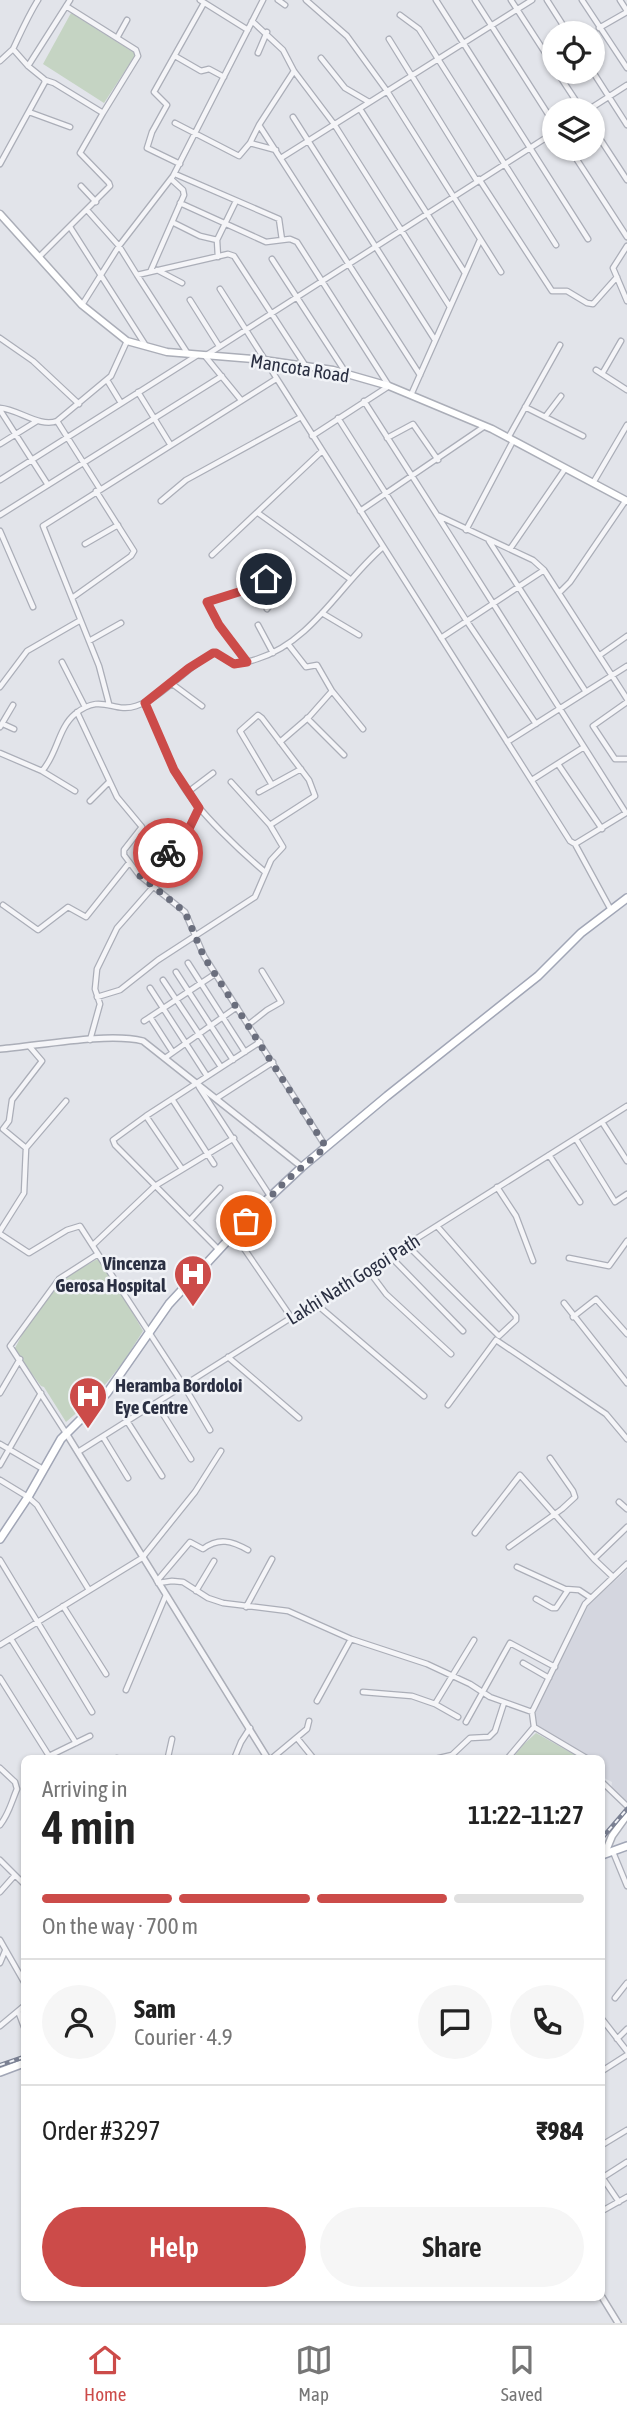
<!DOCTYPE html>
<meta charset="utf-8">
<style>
:root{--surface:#fff;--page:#f6f6f6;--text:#222;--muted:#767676;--line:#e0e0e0;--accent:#cc4b49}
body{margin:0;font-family:"Asap Condensed",sans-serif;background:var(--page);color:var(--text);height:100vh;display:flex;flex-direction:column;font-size:26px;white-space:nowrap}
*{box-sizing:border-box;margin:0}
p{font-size:23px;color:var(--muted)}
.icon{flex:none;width:38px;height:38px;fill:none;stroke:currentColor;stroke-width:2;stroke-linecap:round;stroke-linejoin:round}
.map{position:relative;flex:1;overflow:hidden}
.sheet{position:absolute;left:21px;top:1755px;width:584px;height:546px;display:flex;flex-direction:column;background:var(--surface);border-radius:10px;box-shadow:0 2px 5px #0004}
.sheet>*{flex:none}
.tools{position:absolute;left:542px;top:21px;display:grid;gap:14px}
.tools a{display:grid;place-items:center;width:63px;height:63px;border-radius:50%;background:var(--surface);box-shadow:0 2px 5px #0004;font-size:35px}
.pin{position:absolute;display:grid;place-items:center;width:60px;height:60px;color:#fff;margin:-30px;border:4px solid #fff;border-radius:50%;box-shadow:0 2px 7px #0007}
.courier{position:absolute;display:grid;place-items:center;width:70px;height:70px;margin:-35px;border:5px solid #cc4b49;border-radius:50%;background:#fff;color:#222;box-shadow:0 2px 9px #0007}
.overview em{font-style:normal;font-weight:600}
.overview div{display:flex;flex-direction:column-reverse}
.overview{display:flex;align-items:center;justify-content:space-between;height:119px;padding:0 21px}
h1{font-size:46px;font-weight:600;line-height:52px}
.bar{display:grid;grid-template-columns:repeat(4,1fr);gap:10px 7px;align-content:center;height:84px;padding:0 21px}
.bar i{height:9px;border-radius:5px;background:var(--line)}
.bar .active{background:var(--accent)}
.bar p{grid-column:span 4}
.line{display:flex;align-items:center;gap:18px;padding:0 21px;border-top:2px solid var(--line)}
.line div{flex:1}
.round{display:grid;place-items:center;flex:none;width:74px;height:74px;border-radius:37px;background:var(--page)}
.primary-button{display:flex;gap:14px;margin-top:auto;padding:14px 21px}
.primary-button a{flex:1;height:80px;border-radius:42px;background:var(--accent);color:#fff;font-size:28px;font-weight:600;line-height:80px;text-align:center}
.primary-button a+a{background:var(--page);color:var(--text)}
.tabs{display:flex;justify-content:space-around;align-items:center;height:98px;border-top:2px solid var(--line);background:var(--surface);font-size:19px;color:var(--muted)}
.tabs a{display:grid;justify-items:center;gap:4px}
.tabs .active{color:var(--accent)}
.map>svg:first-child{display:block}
</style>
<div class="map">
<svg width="627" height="2323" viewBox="0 0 627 2323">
<rect width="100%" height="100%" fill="#e2e4ea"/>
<path fill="#d4d6df" d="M 627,1570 L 627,1800 L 625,1803 L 611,1790 L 612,1782 L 602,1777 L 602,1759 L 592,1759 L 536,1727 L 533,1716 L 589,1604 Z"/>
<path fill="#c5d4c3" d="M 71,13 L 136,54 L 104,103 L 43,64 Z
M 101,1257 L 143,1331 L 124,1361 L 96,1396 L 66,1422 L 44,1387 L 41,1386 L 14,1350 L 24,1331 L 62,1279 Z
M 536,1733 L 582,1759 L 512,1759 L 523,1745 Z"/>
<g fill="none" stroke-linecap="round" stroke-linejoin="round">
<defs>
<path id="minor" d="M 200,0 L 248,30
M 278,0 L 285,5
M 306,0 L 347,36 L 387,91 L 501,272
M 436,0 L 588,239
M 475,0 L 555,125
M 511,0 L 555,68
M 547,0 L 568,33
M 582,0 L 627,68
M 620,0 L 627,11
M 400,15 L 419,29 L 556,245
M 252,21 L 283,50 L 294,71 L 334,124 L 450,307
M 599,28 L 627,12
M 117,38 L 127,20
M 389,39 L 477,181
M 258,53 L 267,32
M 175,56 L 201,71 L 209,69 L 224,77
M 321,58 L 345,88 L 369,102
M 0,61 L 13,49
M 28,66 L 70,0
M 294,71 L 259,125 L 420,375
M 557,72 L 582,110
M 593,72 L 627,125
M 45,80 L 54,83 L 103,113 L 138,56 L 136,50 L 66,6
M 360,109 L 465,273
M 588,110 L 627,85
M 29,112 L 70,127
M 293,117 L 435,340
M 175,123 L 239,156 L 250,143 L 259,125
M 593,128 L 627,180
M 250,143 L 276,150
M 570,149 L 627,237
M 281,158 L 532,0
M 0,164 L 45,82 L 44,79 L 28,66 L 13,49 C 21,32 28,16 38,0
M 180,164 L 147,148 L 152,132 L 167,105 L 154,92 L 204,3
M 175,174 L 279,219 L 282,240 L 290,239 L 297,242 L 389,386 L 312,436
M 479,179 L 552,291 L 567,291 L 587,303 L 593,304 L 617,277
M 81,186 L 96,202
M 180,203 L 266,242 L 282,240
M 87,210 L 119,246 L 137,275 L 228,254 L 234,256 L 305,365
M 172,222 L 200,236 L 217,240 L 236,201
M 70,227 L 146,346
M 217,240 L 218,257
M 627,246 L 613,268 L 627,301
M 39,257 L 110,186 L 109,183 L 80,153 L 103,113
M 272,259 L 346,373
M 151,270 L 184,195 L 183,190 L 171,179
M 157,270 L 182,283
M 137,275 L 188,354
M 220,289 L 570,841 L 575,844 L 611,910
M 190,300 L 219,346
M 82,305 L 119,246 L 173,176 L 263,0
M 0,338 L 33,361 L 79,404
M 596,370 L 627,390
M 602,374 L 621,341
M 107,380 L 121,403
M 138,392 L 170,444
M 411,395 L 480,240
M 241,400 L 205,356 L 555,132
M 364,401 L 437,515 L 533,560 L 544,570
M 525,407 L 583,436
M 0,408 C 18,409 40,428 57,421
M 0,410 L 48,485
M 545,417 L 561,396
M 338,418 L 466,620 L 536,724
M 387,438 L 413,424 L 438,460
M 508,438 L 560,345
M 0,444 L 37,421
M 0,480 L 196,356
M 593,483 L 627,425
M 100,489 L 57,421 L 111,376 L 127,341
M 161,501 L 186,480 L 301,417
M 360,511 L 485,426
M 258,513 L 350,579
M 0,515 L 222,376
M 437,515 L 626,813
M 466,530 L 513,441
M 0,531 L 33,607
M 489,541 L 586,692
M 85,544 L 118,525
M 510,549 L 565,469
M 212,555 L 322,451
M 559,593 L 570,582 L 626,500
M 72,598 L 131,556 L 134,551 L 96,491
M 322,613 L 359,635
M 258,625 L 273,653
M 441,638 L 544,570 L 627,699
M 89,641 L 121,623
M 600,655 L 627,636
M 62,662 L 85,707
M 247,662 L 219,625 L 207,602 L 245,590 L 266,579 L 277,596 L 267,609
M 171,683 L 202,706
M 0,687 L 27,651 L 79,621
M 332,691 L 363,729
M 627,702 L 593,726 L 615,759 L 627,759
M 145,703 C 158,730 167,761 183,786 C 200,813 240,851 265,872
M 109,704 L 99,666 L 43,526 L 276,379
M 77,712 L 117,797 L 142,827 L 124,850 L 124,855 L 139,875 L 185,912 L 204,956 L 326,1147
M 307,718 L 344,755
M 3,724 L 14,729
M 0,727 L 13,705
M 280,742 L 309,717 L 332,691 L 317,665 L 306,667 L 288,644
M 507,742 L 627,666
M 0,753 L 42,771 C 57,755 58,728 75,714 C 102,692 113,714 136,706 C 162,698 187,667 213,653 L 216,653 C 222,656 228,663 235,664 C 242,664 250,661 257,659 C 312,642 341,583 383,547
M 558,764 L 602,829
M 42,771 L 75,791
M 532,780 L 584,747
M 231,782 L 270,825
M 188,792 L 213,773
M 259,792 L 301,769
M 90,801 L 109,782
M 575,844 L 626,813
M 164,857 L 189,870
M 139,875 L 184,839 L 199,808
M 3,905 L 38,930 L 68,907 L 86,917 L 129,863
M 188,963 L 245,1052
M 176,972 L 233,1060
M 163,980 L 221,1067
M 150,988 L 207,1076
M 97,997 L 120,990 L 158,960 L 255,897 L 271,860 L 283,847 L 270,825 L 315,796 L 309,780 L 262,718 L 258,715 L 240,731 L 272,785
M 150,1017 L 172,1051
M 144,1021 L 215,974
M 248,1025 L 267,1010 L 281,1002 L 262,971
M 90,1040 L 100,1004 L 95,989 L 97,969 L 117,928 L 153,887
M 165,1058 L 237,1007
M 199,1087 L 270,1196
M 217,1098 L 273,1062
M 172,1099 L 214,1164
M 146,1116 L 182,1169
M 602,1122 L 627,1161
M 576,1139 L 615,1202 L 627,1194
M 26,1148 L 3,1129 L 9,1121 L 12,1100 L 42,1061 L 30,1047
M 549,1155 L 580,1202
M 497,1187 L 516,1216 L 533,1261
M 190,1220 L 220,1188
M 0,1231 L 24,1193 L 26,1148 L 66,1101
M 0,1234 L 29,1253 L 67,1230 L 80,1226 L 98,1254
M 234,1234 L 291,1317
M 93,1245 L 155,1186 L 234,1138
M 407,1245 L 499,1336 L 516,1320 L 516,1316 L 437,1226
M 219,1250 L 115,1145 L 113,1140 L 146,1116 L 260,1042
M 390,1256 L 463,1331
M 569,1258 L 609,1266 L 627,1241
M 368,1270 L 386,1294 L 451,1354
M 315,1303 L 424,1396
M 564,1303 L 627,1383
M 573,1317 L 596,1299 L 627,1334
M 496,1340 L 606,1414 L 627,1439
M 228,1357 L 299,1418
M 0,1393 L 20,1359
M 156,1403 L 191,1459
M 448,1405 L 496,1340
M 127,1421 L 162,1476
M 66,1433 L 10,1346 L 59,1279 L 98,1254 L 184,1386 L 210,1430
M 103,1437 L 128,1478
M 0,1444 L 43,1469
M 78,1452 L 627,1106
M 0,1465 L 41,1393
M 0,1480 L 28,1497 L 37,1505 L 89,1590
M 619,1502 L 627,1509
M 475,1533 L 520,1475 L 594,1559 L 627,1527
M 509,1547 L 562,1509 L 575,1497 L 573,1491 L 550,1458
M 594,1559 L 613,1577
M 0,1560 L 92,1712
M 517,1567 L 565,1589 L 579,1590 L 591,1598
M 157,1581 L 190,1542 L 203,1549 C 219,1537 232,1541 248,1550
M 158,1583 L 172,1581 L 183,1582 L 208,1598 L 223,1603 L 288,1611 L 351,1639 L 427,1664 L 470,1684 L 490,1697 L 532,1712
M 196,1591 L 214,1561
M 536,1599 L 552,1608 L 556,1608 L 568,1590
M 63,1606 L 106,1674
M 246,1607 L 272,1559
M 11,1639 L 76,1743
M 0,1645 L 142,1558 L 195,1492 L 221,1451
M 523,1663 L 549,1678
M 0,1678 L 51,1759
M 126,1690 L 166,1595
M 363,1692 L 412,1696 L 435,1704 L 474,1640
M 317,1701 L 351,1639
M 435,1704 L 458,1717
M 466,1722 L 510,1643 L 555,1667
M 297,1738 L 314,1759
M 49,1756 L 90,1736
M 168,1757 L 172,1739
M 117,1758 L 120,1759
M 234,1759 L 241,1742 L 250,1728
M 271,1759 L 307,1729 L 309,1721
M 435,1759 L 452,1755 L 470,1738 L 489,1737 L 495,1731 L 504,1703
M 507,1759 L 534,1727
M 588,1759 L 534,1727 L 532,1712 L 585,1604 L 627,1564
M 0,1768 L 15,1782 L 17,1789 C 11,1803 9,1814 0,1825
M 602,1782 L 627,1806
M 613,1852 L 627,1886
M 0,1860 L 15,1875 L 0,1892
M 15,1875 L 24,1884
M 0,1940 L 24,1982
M 0,1963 L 5,1951
M 615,1998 L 627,1983
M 18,2011 L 24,2027
M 602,2019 L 627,2051
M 0,2026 L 24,2006
M 617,2039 L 627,2029
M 602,2071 L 627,2055
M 602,2145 L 627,2130
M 602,2177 L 619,2202
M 602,2178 L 627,2162
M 602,2211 L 627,2197"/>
<path id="tertiary" d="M 0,1049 C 38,1046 108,1032 143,1041 L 302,1167
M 66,1433 L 268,1759
M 602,2297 L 618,2323"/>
<path id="secondary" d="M 0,214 L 82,305 L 127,341 L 167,352 L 264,360 L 333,370 L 389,386 L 492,429 L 627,501
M 605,1853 L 612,1836 L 627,1815"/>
<path id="primary" d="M 0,1539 L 28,1497 L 61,1439 L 107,1393 L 169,1304 L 255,1211 L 302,1167 L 387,1096 L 538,976 L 581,933 L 627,898
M 602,1855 L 627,1846
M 0,2072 L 24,2063"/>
</defs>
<use href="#minor" stroke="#abaeb8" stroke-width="7"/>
<use href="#tertiary" stroke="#abaeb8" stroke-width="8"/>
<use href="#secondary" stroke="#abaeb8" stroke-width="9"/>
<use href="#primary" stroke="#a1a6b6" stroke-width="10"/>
<use href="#minor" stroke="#f5f5f8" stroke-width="4.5"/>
<use href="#tertiary" stroke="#f5f5f8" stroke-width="5"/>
<use href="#secondary" stroke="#fff" stroke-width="6"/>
<use href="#primary" stroke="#fff" stroke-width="7"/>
<defs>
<path id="rail" d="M 602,1838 L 627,1809
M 0,2065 L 24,2057"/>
</defs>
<use href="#rail" stroke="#7b8193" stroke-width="4.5"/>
<use href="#rail" stroke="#f1f3f7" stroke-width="2" stroke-dasharray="5" stroke-linecap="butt"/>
</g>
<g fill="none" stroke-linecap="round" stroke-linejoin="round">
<path stroke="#6a6e7d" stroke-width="7" stroke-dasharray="0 12.6" d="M 168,853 L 139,875 L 185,912 L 204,957 L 326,1147 L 288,1179 L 246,1221"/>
<path stroke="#cc4b49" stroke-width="9" d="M 168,853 L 184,839 L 199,808 L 174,770 L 145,703 L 189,668 L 213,653 L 216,653 L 234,664 L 247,662 L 219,625 L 207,602 L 245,590 L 266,579"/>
</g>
<defs>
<symbol id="hospital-pin" viewBox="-11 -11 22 30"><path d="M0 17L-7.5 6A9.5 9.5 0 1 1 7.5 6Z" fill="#cc4b49" stroke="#f1f3f7"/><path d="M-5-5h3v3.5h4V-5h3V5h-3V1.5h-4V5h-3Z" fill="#fff"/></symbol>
</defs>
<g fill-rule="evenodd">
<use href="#hospital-pin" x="171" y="1252" width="44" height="60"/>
<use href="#hospital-pin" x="66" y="1374" width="44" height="60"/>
</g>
<g text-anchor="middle" stroke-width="5" stroke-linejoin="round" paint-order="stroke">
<g font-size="19" fill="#2a2f42" stroke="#f1f3f7">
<text transform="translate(300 368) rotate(9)" y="7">Mancota Road</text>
<text transform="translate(353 1279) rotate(-32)" y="7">Lakhi Nath Gogoi Path</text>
</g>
<g font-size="19" font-weight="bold" fill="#2a2f42" stroke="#f1f3f7" text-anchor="end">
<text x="166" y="1270">Vincenza<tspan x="166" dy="22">Gerosa Hospital</tspan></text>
<text x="115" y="1392" text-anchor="start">Heramba Bordoloi<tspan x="115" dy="22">Eye Centre</tspan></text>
</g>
</g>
</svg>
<div class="tools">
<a><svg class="icon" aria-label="locate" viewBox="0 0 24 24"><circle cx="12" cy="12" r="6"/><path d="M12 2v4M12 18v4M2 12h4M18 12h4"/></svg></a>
<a><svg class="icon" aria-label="layers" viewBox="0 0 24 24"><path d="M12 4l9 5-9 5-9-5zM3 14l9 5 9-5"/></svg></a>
</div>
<div class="pin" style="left:246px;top:1221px;background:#ea580c"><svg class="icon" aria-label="bag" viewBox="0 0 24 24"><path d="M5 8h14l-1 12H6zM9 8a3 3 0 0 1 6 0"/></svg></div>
<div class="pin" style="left:266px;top:579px;background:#1f2937"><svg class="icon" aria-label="home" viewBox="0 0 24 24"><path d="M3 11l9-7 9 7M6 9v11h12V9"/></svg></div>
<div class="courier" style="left:168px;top:853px"><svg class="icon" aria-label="bike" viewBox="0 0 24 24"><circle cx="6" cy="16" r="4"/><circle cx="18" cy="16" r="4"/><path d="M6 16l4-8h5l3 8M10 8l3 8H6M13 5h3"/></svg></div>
<section class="sheet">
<div class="overview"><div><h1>4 min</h1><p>Arriving in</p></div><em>11:22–11:27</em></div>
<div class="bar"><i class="active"></i><i class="active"></i><i class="active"></i><i></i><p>On the way · 700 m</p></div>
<div class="line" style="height:126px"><a class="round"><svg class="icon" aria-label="person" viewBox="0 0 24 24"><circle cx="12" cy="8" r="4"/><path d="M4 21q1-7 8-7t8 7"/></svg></a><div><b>Sam</b><p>Courier · 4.9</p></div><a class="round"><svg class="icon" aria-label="chat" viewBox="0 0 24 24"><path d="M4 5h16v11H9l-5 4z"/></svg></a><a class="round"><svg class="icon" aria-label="phone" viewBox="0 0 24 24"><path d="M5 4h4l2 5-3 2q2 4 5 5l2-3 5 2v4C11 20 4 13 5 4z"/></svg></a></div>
<div class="line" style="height:91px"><div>Order #3297</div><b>₹984</b></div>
<div class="primary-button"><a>Help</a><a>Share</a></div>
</section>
</div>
<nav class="tabs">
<a class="active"><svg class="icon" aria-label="home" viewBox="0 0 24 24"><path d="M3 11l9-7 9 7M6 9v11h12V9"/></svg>Home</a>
<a><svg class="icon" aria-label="map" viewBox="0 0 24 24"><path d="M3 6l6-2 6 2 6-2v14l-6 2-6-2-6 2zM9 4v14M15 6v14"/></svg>Map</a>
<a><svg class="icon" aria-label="saved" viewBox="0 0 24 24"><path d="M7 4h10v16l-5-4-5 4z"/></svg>Saved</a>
</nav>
